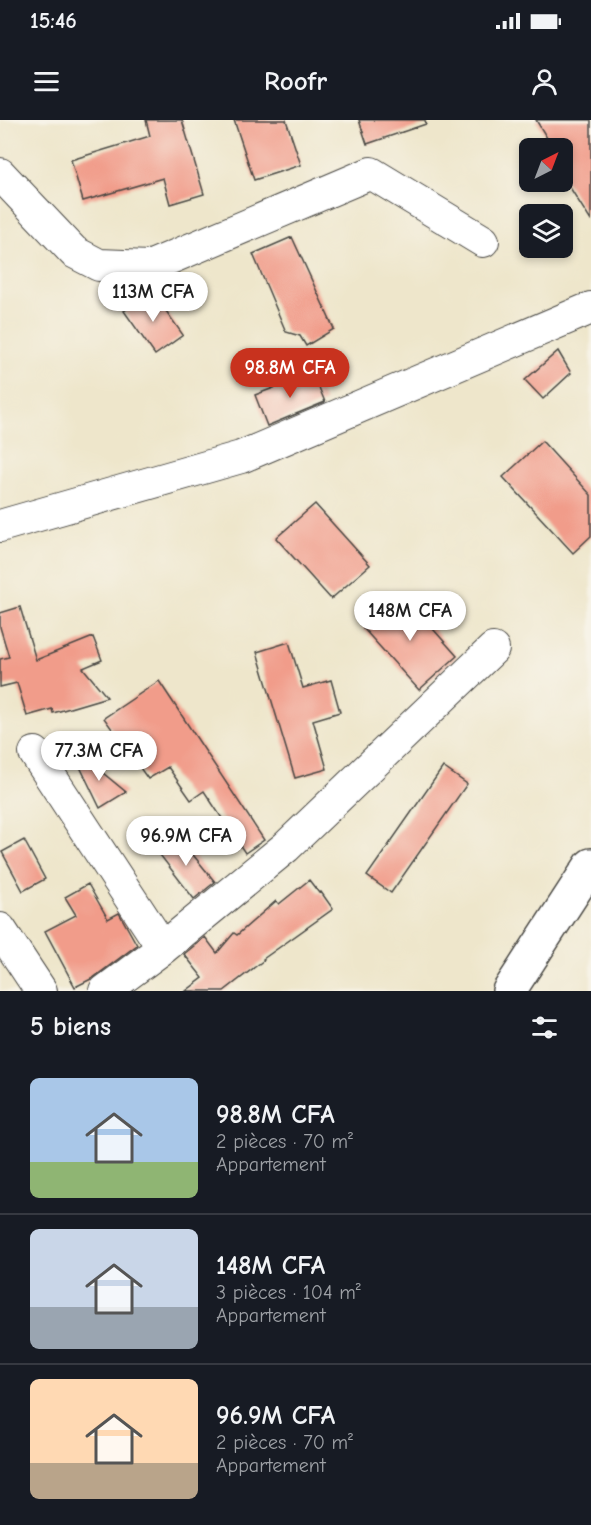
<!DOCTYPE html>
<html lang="fr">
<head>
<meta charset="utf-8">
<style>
	body { margin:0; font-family:"Comic Neue",sans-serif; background:#242831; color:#f1f3f6; height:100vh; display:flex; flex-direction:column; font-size:22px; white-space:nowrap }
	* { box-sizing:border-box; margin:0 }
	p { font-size:20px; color:#9ea1a6 }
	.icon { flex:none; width:33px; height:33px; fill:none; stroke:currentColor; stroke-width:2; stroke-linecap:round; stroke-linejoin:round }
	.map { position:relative; height:871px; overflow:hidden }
	.panel { display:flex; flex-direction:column; background:#171b24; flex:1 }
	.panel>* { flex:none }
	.needle { width:39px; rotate:42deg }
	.controls { position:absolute; left:519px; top:18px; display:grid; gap:12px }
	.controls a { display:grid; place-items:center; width:54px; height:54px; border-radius:9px; background:#171b24; box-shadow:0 3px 9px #0003; font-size:30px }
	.price { position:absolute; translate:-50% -51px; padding:0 14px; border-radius:21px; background:#fff; color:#222; font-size:20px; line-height:39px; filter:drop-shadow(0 2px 3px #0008) }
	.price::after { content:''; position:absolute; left:50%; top:36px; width:18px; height:14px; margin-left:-9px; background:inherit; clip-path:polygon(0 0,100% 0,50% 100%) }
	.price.active { background:#c8321e; color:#fff }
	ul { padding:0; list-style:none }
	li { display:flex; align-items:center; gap:18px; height:150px; padding:0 30px }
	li+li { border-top:2px solid #363941 }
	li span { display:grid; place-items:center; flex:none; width:168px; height:120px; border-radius:9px; color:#555 }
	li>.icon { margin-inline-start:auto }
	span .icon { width:72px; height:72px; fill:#fffc; stroke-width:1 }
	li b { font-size:26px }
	h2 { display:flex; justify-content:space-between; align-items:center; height:72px; padding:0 30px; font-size:26px }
	.status { display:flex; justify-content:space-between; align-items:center; height:42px; padding:0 30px; background:#171b24; direction:ltr }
	.status svg { height:16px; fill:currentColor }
	header { display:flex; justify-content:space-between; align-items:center; height:78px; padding:0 30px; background:#171b24; font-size:27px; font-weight:800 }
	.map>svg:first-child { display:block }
</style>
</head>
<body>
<div class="status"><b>15:46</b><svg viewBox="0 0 49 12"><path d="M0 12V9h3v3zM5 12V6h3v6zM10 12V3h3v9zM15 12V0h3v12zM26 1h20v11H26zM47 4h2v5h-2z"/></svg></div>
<header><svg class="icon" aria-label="menu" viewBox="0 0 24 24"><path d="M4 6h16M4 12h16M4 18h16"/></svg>Roofr<svg class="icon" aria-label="person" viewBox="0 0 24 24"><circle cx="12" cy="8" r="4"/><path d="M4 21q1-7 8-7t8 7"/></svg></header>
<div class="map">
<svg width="591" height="871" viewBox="0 0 591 871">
	<rect width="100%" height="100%" fill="#f7f3e8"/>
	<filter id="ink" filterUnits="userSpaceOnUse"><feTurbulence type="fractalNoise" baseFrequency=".0167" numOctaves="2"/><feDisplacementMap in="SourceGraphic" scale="12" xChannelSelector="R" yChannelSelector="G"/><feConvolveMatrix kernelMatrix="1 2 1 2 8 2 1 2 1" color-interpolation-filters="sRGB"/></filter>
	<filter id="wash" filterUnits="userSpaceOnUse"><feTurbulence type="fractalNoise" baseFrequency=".008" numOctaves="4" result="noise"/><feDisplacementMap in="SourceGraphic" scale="24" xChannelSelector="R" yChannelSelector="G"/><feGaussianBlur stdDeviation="1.35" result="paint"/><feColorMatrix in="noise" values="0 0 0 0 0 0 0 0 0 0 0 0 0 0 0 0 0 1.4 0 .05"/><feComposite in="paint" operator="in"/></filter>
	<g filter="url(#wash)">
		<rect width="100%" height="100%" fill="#eee6cb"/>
		<g id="blocks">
			<!-- building -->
			<path fill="#f19c8a" d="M146,0H182L204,74L170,84L163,58L83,81L71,40L150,16Z
				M234,0H286L301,45L254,60Z
				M359,0H425L426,4L367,24Z
				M536,0H591V101L562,55V28H553Z
				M292,117L334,209L306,226L300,216L286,212L253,134Z
				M152,171L183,215L155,235L124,191Z
				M558,231L571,253L543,279L525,260Z
				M313,253L325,282L267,306L255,275Z
				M542,321L591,375V416L573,433L503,357Z
				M315,384L370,445L331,479L276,418Z
				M402,474L457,536L419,570L363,508Z
				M20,487L36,540L93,517L102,540L83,548L107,577L53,593L52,589L27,596L17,563L0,567V539L9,537L0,507V493Z
				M289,522L303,568L331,560L340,592L313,600L327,649L295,658L257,532Z
				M159,561L264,720L245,733L204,671L191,680L168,647L148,659L104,598Z
				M70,626L126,672L100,688Z
				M443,647L467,664L391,773L367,756Z
				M177,715L215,762L194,779L157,731Z
				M24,720L45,759L23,771L2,732Z
				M309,760L319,773L321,772L333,789L263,839L264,840L224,871H186L203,858L184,834L205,817L217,833L234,813L237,815L276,781L279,784Z
				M88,764L108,799L119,793L137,825L93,858L75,867L45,811L76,795L65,777Z"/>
		</g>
	</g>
	<g filter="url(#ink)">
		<use href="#blocks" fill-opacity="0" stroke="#484743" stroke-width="1.5"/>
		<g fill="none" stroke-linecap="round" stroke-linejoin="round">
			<defs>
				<path id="minor" d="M0,54L74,132L99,145L149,147L371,53L483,121
					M0,406L241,337L591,188
					M35,633L163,828
					M0,809L41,871
					M105,871L163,828L286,727L493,529"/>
				<path id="primary" d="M509,871L591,745"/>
			</defs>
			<!-- minor casing -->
			<use href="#minor" stroke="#484743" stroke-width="34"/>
			<!-- primary casing -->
			<use href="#primary" stroke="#484743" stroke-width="36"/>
			<!-- minor -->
			<use href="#minor" stroke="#fff" stroke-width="32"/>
			<!-- primary -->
			<use href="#primary" stroke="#fff" stroke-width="33"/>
		</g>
	</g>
</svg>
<div class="controls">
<a><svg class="needle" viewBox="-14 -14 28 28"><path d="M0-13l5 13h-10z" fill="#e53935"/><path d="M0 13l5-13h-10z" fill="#9ea1a6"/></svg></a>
<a><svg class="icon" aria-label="layers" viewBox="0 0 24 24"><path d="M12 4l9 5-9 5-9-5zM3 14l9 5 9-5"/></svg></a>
</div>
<b class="price" style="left:153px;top:203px">113M CFA</b>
<b class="price active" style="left:290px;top:279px">98.8M CFA</b>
<b class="price" style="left:410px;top:522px">148M CFA</b>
<b class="price" style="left:99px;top:662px">77.3M CFA</b>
<b class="price" style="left:186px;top:747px">96.9M CFA</b>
</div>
<section class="panel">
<h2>5 biens<svg class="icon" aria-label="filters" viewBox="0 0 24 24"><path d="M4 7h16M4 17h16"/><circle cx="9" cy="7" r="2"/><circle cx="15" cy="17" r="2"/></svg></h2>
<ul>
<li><span style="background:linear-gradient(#a9c7e8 70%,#8fb573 0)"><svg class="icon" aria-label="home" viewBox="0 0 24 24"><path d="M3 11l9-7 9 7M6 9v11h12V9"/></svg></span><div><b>98.8M CFA</b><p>2 pièces · 70 m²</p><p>Appartement</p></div></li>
<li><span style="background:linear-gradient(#c9d6e8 65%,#9aa5b1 0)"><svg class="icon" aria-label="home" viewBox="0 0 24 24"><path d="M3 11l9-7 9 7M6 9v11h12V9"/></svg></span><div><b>148M CFA</b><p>3 pièces · 104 m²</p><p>Appartement</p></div></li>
<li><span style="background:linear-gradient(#ffd9b3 70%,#b9a48a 0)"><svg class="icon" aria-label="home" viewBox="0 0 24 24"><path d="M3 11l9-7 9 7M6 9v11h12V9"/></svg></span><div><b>96.9M CFA</b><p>2 pièces · 70 m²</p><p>Appartement</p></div></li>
</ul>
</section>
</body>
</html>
